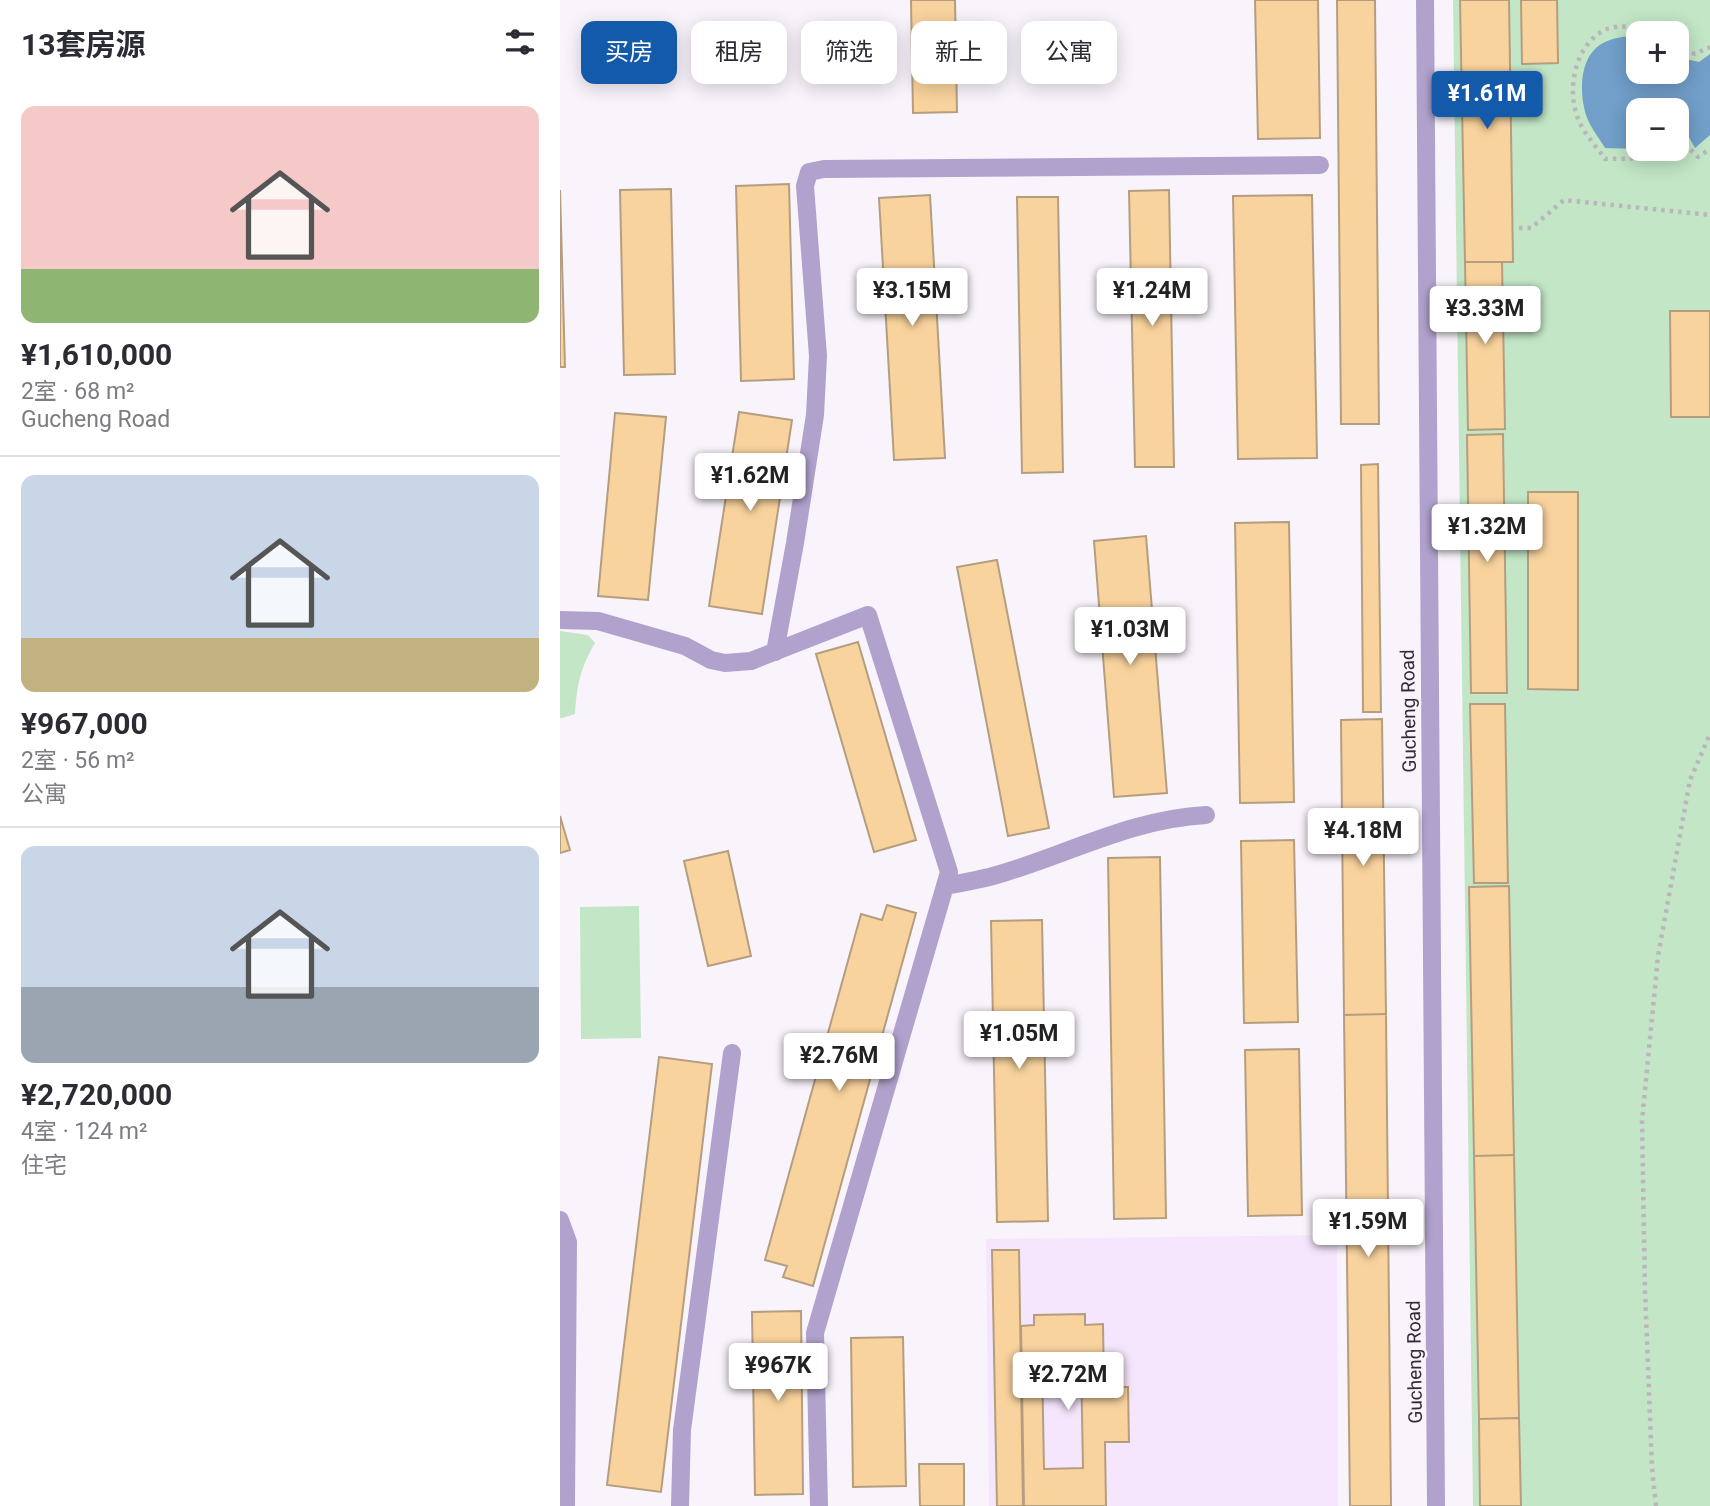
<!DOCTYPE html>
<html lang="zh">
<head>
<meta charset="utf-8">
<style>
	body { margin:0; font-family:Roboto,"Noto Sans SC",sans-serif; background:#f2f2f3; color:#2b2b33; height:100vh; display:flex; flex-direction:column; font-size:26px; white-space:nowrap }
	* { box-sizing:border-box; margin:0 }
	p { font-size:23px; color:#7c7c81 }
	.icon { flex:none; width:38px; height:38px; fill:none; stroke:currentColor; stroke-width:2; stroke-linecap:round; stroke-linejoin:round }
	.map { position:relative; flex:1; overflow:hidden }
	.details { display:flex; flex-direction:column; background:#fff; width:560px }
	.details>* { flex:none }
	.banner { position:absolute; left:21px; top:21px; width:665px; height:63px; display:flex; gap:14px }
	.tools { position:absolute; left:1066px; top:21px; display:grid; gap:14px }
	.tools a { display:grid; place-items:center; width:63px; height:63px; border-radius:14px; background:#fff; box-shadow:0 4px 18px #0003; font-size:35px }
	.price { position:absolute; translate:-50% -60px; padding:0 16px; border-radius:7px; background:#fff; color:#222; font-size:23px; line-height:46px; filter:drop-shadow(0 2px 4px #0008) }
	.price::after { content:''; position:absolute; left:50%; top:42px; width:21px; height:16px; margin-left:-10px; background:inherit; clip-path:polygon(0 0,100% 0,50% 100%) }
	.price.active { background:#145aaa; color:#fff }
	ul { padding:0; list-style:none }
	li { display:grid; align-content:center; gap:14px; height:371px; padding:0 21px }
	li+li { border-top:2px solid #e1e1e2 }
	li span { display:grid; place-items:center; height:217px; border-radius:14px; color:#555 }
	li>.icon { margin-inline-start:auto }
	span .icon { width:126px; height:126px; fill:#fffc; stroke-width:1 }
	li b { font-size:30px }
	h2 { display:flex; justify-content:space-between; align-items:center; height:84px; padding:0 21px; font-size:30px }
	.chip { padding:0 24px; border-radius:14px; background:#fff; box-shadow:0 4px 18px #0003; font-size:24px; line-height:63px }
	.chip.active { background:#145aaa; color:#fff }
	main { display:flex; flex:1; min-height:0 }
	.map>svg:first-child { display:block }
</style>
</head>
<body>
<main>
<section class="details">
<h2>13套房源<svg class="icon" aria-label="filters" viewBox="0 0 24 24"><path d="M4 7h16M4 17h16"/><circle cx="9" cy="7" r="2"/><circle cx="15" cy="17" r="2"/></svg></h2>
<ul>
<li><span style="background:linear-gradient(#f6c9c9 75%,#8fb573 0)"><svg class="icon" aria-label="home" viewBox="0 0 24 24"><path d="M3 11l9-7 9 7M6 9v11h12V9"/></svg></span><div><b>¥1,610,000</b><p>2室 · 68 m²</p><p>Gucheng Road</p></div></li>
<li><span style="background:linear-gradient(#c9d6e8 75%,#c2b280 0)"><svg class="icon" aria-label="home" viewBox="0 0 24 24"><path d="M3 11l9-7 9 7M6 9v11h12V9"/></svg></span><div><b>¥967,000</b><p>2室 · 56 m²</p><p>公寓</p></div></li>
<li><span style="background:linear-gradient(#c9d6e8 65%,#9aa5b1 0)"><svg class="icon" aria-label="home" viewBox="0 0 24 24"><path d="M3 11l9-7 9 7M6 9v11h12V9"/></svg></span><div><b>¥2,720,000</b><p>4室 · 124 m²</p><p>住宅</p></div></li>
</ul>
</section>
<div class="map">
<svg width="1150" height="1506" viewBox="0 0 1150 1506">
	<rect width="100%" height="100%" fill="#f9f4fb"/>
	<!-- built -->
	<path fill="#f6e6fd" d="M777,1235L778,1506H429L426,1239Z"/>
	<!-- green -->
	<path fill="#c2e6c6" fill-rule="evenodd" d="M893,0H1150V1506H913ZM1078,33H1116V72H1078ZM1078,110H1116V149H1078Z
		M0,631L28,635L35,643C20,669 17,685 15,714L2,718H0Z
		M79,906L81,1038L21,1039L20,907Z"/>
	<!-- water -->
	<path fill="#719fca" d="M1072,35H1078V72H1116L1117,57L1139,62L1150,54V135L1135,148L1125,130L1117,131L1116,110H1078V149L1045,148C1039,138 1030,127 1026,115C1019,91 1019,54 1045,42C1053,38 1064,37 1072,35Z"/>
	<!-- building -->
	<path fill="#f9d39e" stroke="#b49e7f" stroke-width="2" fill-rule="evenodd" d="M351,0H395L397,112L353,113Z
		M695,0H758L760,138L698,139Z
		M777,0H815L819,424H781Z
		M900,0H949L953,262H905Z
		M961,0H997L998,63L962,64Z
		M229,184L234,379L181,381L176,186Z
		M111,189L115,374L64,375L60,190Z
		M0,190L5,367H0Z
		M609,190L614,467H575L569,191Z
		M370,195L385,458L334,460L319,198Z
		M752,195L757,458L678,459L673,196Z
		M457,197H498L503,472L462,473Z
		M905,262H942L945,429L908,430Z
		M1110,311H1150V417H1111Z
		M179,412L232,420L202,614L149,606Z
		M55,413L106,417L88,600L38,596Z
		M943,434L947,693H911L907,435Z
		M818,464L821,712H803L801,465Z
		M968,492H1018V690L968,689Z
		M729,522L734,802L680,803L675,523Z
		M586,536L607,793L554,797L534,541Z
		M437,560L489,828L448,836L397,567Z
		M298,642L356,840L314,852L256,654Z
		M910,704H945L948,883H914Z
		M822,719L826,1014L784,1015L781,720Z
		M0,816L10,850L0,853Z
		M734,840L738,1022L684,1023L681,841Z
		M168,851L191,956L148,966L124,861Z
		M600,857L606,1218L554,1219L548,858Z
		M949,886L954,1155L914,1156L909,887Z
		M327,905L356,913L253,1286L223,1277L227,1266L205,1260L301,914L322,920Z
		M482,920L488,1221L437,1222L431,921Z
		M826,1014L831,1506H790L784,1015Z
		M739,1049L742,1215L688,1216L685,1050Z
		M99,1057L152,1064L101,1492L47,1485Z
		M954,1155L959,1418L919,1419L914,1156Z
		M432,1250H459L463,1506H437Z
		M241,1311L243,1494L195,1495L192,1312Z
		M525,1314V1325L543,1324L544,1387H568L569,1442H545L546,1506H464L461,1326L474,1325V1315ZM482,1360H521L523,1468L484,1469Z
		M343,1337L346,1486L293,1487L291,1338Z
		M959,1418L961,1506H920L919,1419Z
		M359,1464H404V1506H360Z"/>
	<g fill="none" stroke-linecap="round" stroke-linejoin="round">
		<!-- path -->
		<path stroke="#bbb5bd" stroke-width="4.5" stroke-dasharray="3.5 5" stroke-linecap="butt" d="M1098,33L1096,30C1082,28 1060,24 1047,29C1014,43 1005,93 1020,123C1026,136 1037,147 1045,159L1104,158L1111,149
			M1116,47L1135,54L1150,47
			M1116,145L1125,144L1138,157L1150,149
			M959,228H971L1004,200L1150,215
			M1096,1506L1092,1468L1085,1290L1082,1121L1098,956L1130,780L1150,734"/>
		<!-- minor -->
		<path stroke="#b1a2cd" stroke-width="18" d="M865,0L876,1506
			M0,620L38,621L125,646L151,660L165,663L191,661L308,615L389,872L255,1333L259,1506
			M215,652L235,543L255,415L258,356L245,186L249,172L264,169L760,165
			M385,886C401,883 418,880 433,876C505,856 570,819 646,815
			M0,1220L8,1242L6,1506
			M120,1506L122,1430L172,1053"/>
	</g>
	<g text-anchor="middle" stroke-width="5" stroke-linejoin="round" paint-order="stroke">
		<!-- street labels -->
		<g font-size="19" fill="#332b37" stroke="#f9f4fb">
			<text transform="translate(848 711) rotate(-91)" y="7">Gucheng Road</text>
			<text transform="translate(854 1362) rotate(-91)" y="7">Gucheng Road</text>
		</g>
	</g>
</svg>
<div class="tools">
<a>+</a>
<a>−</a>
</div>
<b class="price active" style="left:927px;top:131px">¥1.61M</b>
<b class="price" style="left:352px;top:328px">¥3.15M</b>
<b class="price" style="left:592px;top:328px">¥1.24M</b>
<b class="price" style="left:925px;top:346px">¥3.33M</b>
<b class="price" style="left:190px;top:513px">¥1.62M</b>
<b class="price" style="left:927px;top:564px">¥1.32M</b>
<b class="price" style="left:570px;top:667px">¥1.03M</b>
<b class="price" style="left:803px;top:868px">¥4.18M</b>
<b class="price" style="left:459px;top:1071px">¥1.05M</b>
<b class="price" style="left:279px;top:1093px">¥2.76M</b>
<b class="price" style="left:808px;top:1259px">¥1.59M</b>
<b class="price" style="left:218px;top:1403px">¥967K</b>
<b class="price" style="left:508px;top:1412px">¥2.72M</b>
<div class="banner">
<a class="chip active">买房</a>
<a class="chip">租房</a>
<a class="chip">筛选</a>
<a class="chip">新上</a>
<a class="chip">公寓</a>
</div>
</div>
</main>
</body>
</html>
